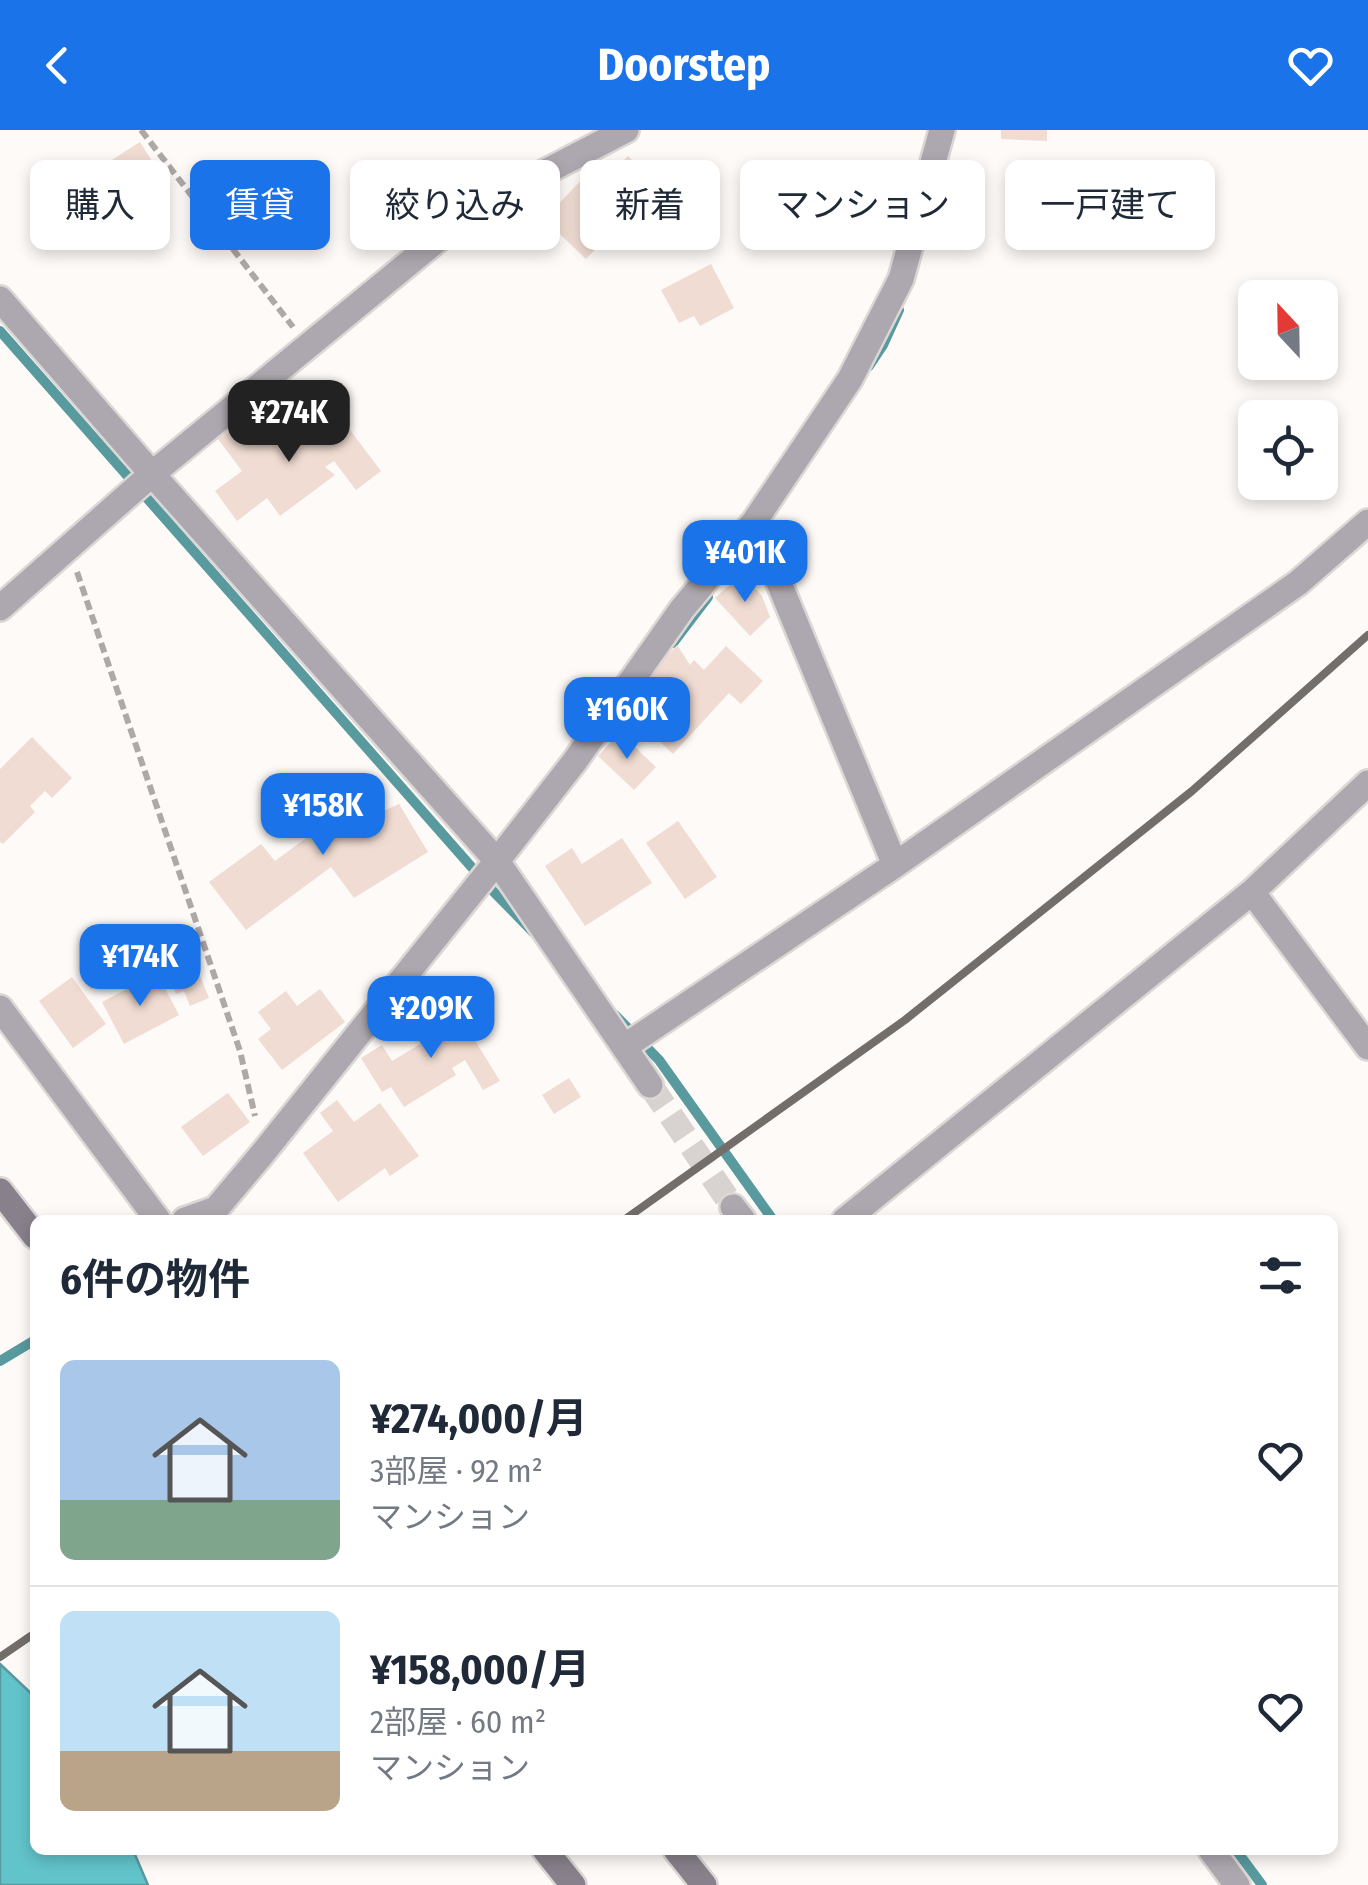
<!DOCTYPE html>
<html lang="ja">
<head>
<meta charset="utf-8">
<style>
	body { margin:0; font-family:"Fira Sans Condensed","Noto Sans JP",sans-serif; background:#f2f2f3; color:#1f2937; height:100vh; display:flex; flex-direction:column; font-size:38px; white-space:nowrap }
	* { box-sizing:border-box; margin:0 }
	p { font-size:32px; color:#747a83 }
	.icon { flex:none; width:55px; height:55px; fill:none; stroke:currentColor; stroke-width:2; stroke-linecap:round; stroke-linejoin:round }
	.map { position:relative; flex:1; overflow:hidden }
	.side { position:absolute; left:30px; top:1085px; width:1308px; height:640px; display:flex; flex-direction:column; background:#fff; border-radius:15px; box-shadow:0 5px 15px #0003 }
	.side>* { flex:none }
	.top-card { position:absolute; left:30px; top:30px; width:1310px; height:90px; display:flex; gap:20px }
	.needle { width:65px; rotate:338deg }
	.tools { position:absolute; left:1238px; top:150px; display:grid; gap:20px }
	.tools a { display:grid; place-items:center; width:100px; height:100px; border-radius:15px; background:#fff; box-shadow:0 5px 15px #0003; font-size:50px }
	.price { position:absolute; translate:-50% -85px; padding:0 22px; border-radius:20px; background:#1a73e8; color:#fff; font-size:32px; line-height:65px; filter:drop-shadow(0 2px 5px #0008) }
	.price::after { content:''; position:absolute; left:50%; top:60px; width:30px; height:22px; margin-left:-15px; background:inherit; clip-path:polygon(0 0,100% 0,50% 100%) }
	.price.selected { background:#222; color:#fff }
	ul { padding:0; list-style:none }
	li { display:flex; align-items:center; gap:30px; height:250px; padding:0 30px }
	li+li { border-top:2px solid #e0e1e3 }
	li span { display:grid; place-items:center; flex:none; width:280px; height:200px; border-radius:15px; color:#555 }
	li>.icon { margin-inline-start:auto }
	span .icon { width:120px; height:120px; fill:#fffc; stroke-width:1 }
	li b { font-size:42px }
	h2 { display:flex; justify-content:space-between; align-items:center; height:120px; padding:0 30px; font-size:42px }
	.chip { padding:0 35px; border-radius:15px; background:#fff; box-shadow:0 5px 15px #0003; font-size:35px; line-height:90px }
	.chip.selected { background:#1a73e8; color:#fff }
	header { display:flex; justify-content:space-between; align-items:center; height:130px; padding:0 30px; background:#1a73e8; color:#fff; font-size:45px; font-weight:700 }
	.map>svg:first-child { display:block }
</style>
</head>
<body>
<header><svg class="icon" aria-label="back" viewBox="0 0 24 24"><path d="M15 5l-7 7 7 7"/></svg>Doorstep<svg class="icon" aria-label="heart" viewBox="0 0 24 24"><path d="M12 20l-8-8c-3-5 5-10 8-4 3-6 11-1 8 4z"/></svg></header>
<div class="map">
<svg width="1368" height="1755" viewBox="0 0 1368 1755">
	<rect width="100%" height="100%" fill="#fefaf8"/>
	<!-- water -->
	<path fill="#62c4cb" stroke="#589a9e" stroke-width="2.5" d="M0,1534L35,1567V1720H133L148,1755H0Z"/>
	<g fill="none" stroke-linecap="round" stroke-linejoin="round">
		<!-- stream -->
		<path stroke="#589a9e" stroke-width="10" d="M0,201L490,758L533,802
			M869,236L883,215L899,180
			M673,513L708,467
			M615,885L659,930L773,1090
			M0,1231L35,1210
			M1236,1720L1262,1755"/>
	</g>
	<!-- building -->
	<path fill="#f0dcd2" d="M1001,0H1047V11L1001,9Z
		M140,12L170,60L145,76L138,65L94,92L71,56Z
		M628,26L678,74L654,99L634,79L586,129L544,89L596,35L608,46Z
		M55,66L57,105L35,106L32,68Z
		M711,134L734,178L700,196L694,186L679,193L661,160Z
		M252,283L282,323L306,305L314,315L317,313L311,305L338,284L381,341L356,360L334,331L325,337L335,345L280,386L267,368L237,391L215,361L242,341L218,309Z
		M742,444L762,466L770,487L750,506L715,468Z
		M677,515L690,535L694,530L704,540L726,516L763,551L741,574L729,563L673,624L634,588L659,562L645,550Z
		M620,603L656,637L634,660L598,626Z
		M32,607L72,648L52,668L45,661L30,676L35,682L3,714L0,712V639Z
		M352,661L370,687L399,674L428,722L354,768L331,737L246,800L209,752L261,714L275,731L313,703L303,688Z
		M678,691L717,747L685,769L646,713Z
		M622,708L652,753L585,796L545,736L572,718L582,734Z
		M130,808L140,837L120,843L110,815Z
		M99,825L110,850L91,859L80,833Z
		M194,831L209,868L190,876L184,861L176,864L167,842Z
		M157,843L179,885L124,914L102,872Z
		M72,847L106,894L73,918L39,871Z
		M320,859L345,892L282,940L258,909L271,899L258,882L286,861L297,876Z
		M454,876L500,951L483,960L465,930L452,938L456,945L404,977L391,957L382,962L361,928L382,915L392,931L437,904L429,890Z
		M569,948L581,967L554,984L542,965Z
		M228,963L250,992L203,1026L181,997Z
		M337,970L354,992L380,973L419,1026L390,1046L385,1038L338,1072L303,1023L333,1001L320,983Z"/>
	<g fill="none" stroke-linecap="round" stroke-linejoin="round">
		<!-- street-tunnel -->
		<path stroke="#d8d3d1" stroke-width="25" stroke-dasharray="25 12" stroke-linecap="butt" d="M650,955L733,1077"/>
		<defs>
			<path id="street" d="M0,169L152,344L497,731L650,955
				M754,392L895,735
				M0,478L152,344L476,78L626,0
				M1252,762L1368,917
				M0,878L158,1090
				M624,917L895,735L1298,453L1368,392
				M733,1077L743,1090
				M185,1090L216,1079L263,1023L497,731L575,631L682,479L754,392L850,249L901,149L942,0
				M845,1090L1252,762L1368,653
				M1211,1720L1237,1755"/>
			<path id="secondary" d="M0,1061L35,1106
				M545,1720L573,1755
				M676,1720L704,1755"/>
		</defs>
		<!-- street casing -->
		<use href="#street" stroke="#dcd7d5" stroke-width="30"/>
		<!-- secondary casing -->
		<use href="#secondary" stroke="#dcd7d5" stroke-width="30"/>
		<!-- path -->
		<path stroke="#aea8a6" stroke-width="6" stroke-dasharray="10 5" stroke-linecap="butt" d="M141,0L293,197
			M77,442L240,921L255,986"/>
		<!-- street -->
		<use href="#street" stroke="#ada8af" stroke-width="25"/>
		<!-- secondary -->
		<use href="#secondary" stroke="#88818b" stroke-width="25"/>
		<!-- rail -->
		<path stroke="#746e6b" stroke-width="8" d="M624,1090L905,890L1192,661L1368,505
			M0,1527L35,1503"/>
	</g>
</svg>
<div class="tools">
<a><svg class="needle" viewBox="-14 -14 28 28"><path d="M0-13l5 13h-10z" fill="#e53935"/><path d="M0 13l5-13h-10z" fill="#747a83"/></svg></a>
<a><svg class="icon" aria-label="locate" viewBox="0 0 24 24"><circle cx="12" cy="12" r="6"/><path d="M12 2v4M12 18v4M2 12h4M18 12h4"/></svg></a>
</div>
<b class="price selected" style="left:289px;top:335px">¥274K</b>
<b class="price" style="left:745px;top:475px">¥401K</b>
<b class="price" style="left:627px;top:632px">¥160K</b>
<b class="price" style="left:323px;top:728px">¥158K</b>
<b class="price" style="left:140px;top:879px">¥174K</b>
<b class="price" style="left:431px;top:931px">¥209K</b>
<div class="top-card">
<a class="chip">購入</a>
<a class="chip selected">賃貸</a>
<a class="chip">絞り込み</a>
<a class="chip">新着</a>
<a class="chip">マンション</a>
<a class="chip">一戸建て</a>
</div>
<section class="side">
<h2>6件の物件<svg class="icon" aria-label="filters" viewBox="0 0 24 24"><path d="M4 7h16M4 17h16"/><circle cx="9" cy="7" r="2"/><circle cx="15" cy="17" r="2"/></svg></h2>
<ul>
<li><span style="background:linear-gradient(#a9c7e8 70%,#7fa58c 0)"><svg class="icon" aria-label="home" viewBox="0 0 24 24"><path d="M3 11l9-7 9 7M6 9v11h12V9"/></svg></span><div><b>¥274,000/月</b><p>3部屋 · 92 m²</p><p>マンション</p></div><svg class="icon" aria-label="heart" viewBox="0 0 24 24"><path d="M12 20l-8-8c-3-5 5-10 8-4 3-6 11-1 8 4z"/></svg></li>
<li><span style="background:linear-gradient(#bfe0f5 70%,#b9a48a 0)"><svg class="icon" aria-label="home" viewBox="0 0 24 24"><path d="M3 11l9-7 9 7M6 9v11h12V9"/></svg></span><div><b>¥158,000/月</b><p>2部屋 · 60 m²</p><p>マンション</p></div><svg class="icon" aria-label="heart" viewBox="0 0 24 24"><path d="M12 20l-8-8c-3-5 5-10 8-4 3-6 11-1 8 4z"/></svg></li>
</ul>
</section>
</div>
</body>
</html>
